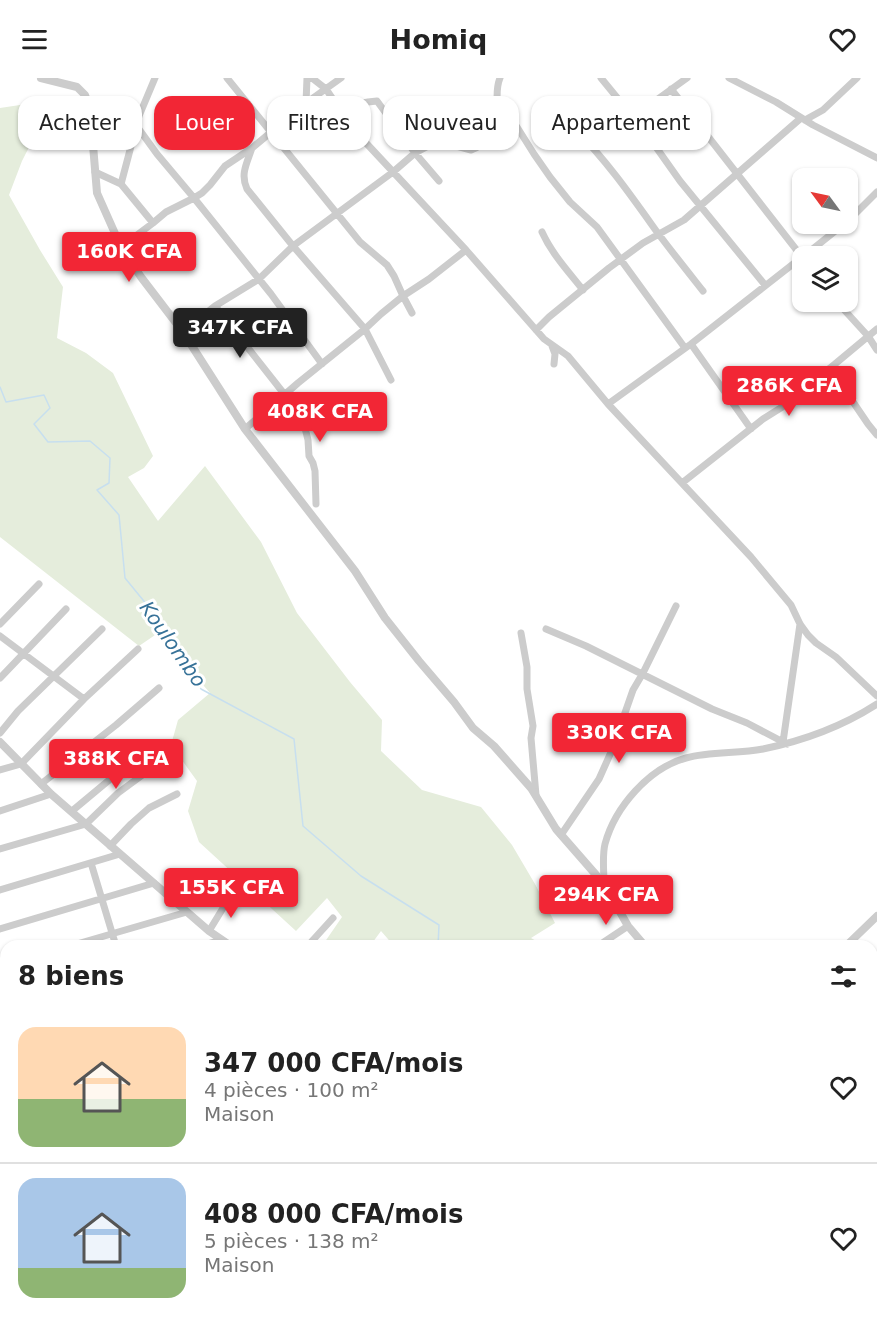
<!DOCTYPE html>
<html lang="fr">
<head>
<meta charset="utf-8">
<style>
	body { margin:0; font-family:"DejaVu Sans",sans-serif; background:#f6f6f6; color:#222; height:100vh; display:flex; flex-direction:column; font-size:22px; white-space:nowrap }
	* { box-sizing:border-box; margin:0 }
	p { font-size:20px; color:#767676 }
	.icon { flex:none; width:33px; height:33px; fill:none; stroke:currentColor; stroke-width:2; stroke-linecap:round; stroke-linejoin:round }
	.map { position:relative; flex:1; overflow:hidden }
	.side { position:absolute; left:0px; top:862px; width:878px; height:386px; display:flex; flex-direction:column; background:#fff; border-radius:18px 18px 0 0; box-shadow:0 2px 4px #0004 }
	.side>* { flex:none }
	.hud { position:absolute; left:18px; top:18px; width:842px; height:54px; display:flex; gap:12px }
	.needle { width:39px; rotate:303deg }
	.controls { position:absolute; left:792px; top:90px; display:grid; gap:12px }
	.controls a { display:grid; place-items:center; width:66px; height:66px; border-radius:12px; background:#fff; box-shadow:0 2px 4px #0004; font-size:30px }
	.price { position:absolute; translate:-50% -51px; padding:0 14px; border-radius:6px; background:#f22635; color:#fff; font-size:20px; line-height:39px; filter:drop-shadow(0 2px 3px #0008) }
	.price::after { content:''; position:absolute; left:50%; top:36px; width:18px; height:14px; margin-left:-9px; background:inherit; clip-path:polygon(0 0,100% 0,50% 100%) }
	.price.on { background:#222; color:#fff }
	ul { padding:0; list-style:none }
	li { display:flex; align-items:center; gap:18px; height:150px; padding:0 18px }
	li+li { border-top:2px solid #e0e0e0 }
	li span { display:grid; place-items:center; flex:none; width:168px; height:120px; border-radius:18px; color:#555 }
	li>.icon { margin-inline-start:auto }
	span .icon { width:72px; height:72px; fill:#fffc; stroke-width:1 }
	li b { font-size:26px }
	h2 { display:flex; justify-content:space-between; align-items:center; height:72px; padding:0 18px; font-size:26px }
	.tag { padding:0 21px; border-radius:18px; background:#fff; box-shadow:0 2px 4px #0004; font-size:21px; line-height:54px }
	.tag.on { background:#f22635; color:#fff }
	header { display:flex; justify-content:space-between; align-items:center; height:78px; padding:0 18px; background:#fff; font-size:27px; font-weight:600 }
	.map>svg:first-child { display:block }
</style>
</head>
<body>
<header><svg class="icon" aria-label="menu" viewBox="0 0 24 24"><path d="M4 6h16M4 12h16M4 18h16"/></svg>Homiq<svg class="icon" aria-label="heart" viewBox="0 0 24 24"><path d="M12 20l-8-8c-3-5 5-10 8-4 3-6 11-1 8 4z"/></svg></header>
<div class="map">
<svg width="877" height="1247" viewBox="0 0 877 1247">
	<rect width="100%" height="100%" fill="#fff"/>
	<!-- green -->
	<path fill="#e5eddc" d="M53,22L22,83L9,117L40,172L63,209L57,260L86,275L113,295L153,378L144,390L128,399L158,443L205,388L261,464L297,535L350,604L382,642L381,673L422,712L481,729L512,767L535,806L555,845L531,860L545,868H394L381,853L370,868H322L342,839L327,820L296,853L199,764L188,733L197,703L171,667L178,642L210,615L158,555L139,568L0,459V30Z
		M459,1242H618L620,1247H458Z"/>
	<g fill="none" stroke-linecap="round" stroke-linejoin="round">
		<!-- stream -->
		<path stroke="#c7dfef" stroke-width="1.5" d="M0,309L6,324L44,317L50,330L34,346L48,364L90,363L110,380L109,405L97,412L119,437L125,500L170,555L201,611L294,661L303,748L361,798L439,847L438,868
			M467,1242L471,1247"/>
		<!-- minor -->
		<path stroke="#ccc" stroke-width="7" d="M227,0L360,164L387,187L394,198L403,218L429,201L466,172
			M312,0L326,11L353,51L466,172L544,261L568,278L608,326L751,479L791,527L800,546L808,557L816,565L836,579L877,618
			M601,0L646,55L680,103L765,207
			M729,0L776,24L813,47L877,80
			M671,11L802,179
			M306,25L307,0
			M340,30L368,24L377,23L415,75L438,63L471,72C486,68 495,48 497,34C498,21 495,12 500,0
			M497,31L509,38L517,49L534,76L550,99L570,124L597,149L685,270
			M634,41L651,26L687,0
			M805,42L823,32L857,0
			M576,52C607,83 632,119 657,154C672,174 688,194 703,213
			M252,70C247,85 240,96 247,111L293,168L365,251L391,302
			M95,94L121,106L153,145
			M121,106L139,38L155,0
			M848,143L877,114
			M542,154C552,176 568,193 583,212
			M121,169L153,145L166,134L194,120L157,76L136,47
			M804,178L844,146
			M837,224L868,258L877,272
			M215,228L285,317L298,335L304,346L308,362L309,378L313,385L315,393L316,426
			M536,252L549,239L609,190L643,165L684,142L801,40
			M183,254L215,228L259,201L293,168L393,94L415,75L439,103
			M691,266L751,351
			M552,268L555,276L554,286
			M322,286L271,216L194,120L202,115L210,107L225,88L252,70L306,25L341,0
			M830,290L868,346L877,357
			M608,326L691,266L802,179
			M245,351L298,305L365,251L381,236L403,218L412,235
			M682,405L763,341L787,326L877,251
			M0,546L39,506
			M546,551L586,568L712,631L747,645L787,666
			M521,555L527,589V611L533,648L531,660L536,717
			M0,558L84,621
			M0,600L66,531
			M0,655L18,633L102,551
			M783,664L800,546
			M0,692L21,686L84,621L138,571
			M41,706L116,647L159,610
			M0,733L51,716
			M72,733L144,673
			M561,757L599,701L612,672L633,612L643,595L676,528
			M110,768L131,746L149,730L177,716
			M0,771L86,746L118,715L164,681
			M91,785L116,868
			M604,806C604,793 602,778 605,766C615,729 649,690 686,680C711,673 738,676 763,671C802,663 843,648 877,626
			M0,812L120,776
			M0,851L154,805
			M209,853L231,817
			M70,868L187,834
			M200,868L221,862
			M308,868L313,862L333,840
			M598,868L628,848
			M0,889L6,887
			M0,929L6,927
			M0,942L6,966
			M0,988L6,986
			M0,1049L6,1048
			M0,1087L6,1085
			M0,1125L6,1124
			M872,1160L877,1167
			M0,1162L6,1161
			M2,1178L6,1186
			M872,1201L877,1198
			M0,1204L6,1202
			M23,1242L24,1247
			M154,1242L160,1247
			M323,1242L328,1247
			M623,1242L626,1247
			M788,1242L792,1247
			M821,1242L825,1247
			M871,1242L875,1247
			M0,1246L9,1242
			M79,1247L96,1242
			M207,1247L222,1242
			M300,1247L313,1242
			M396,1247L408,1242
			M637,1247L642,1242
			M696,1247L703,1242"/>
		<!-- tertiary -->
		<path stroke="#ccc" stroke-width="8" d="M41,0L77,9L85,17L90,31L97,115L121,169L141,199L183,254L245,351L355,493L385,540L419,583L454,624L473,650L494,668L531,710L556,751L604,806L628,848L645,868
			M0,664L51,716L209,853L231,868
			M846,868L877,838
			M0,1172L6,1168
			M0,1179L6,1176"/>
	</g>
	<g text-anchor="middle" stroke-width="6" stroke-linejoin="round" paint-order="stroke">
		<!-- water labels -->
		<g font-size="20" font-style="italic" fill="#377298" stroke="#fff">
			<text transform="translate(173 566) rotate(55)" y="7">Koulombo</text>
		</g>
	</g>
</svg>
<div class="controls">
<a><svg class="needle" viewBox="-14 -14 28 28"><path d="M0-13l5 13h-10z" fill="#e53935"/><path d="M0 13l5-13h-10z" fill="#767676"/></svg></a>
<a><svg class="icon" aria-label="layers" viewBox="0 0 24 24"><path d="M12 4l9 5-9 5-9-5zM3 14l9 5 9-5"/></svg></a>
</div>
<b class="price" style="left:129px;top:205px">160K CFA</b>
<b class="price on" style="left:240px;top:281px">347K CFA</b>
<b class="price" style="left:789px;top:339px">286K CFA</b>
<b class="price" style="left:320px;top:365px">408K CFA</b>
<b class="price" style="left:619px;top:686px">330K CFA</b>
<b class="price" style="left:116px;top:712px">388K CFA</b>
<b class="price" style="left:231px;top:841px">155K CFA</b>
<b class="price" style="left:606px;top:848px">294K CFA</b>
<div class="hud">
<a class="tag">Acheter</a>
<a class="tag on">Louer</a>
<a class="tag">Filtres</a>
<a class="tag">Nouveau</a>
<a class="tag">Appartement</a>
</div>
<section class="side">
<h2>8 biens<svg class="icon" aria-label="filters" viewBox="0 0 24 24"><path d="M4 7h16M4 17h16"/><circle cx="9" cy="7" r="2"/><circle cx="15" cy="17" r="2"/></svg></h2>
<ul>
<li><span style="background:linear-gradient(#ffd9b3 60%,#8fb573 0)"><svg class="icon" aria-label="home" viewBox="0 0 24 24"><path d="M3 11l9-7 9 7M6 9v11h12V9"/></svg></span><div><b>347 000 CFA/mois</b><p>4 pièces · 100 m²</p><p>Maison</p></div><svg class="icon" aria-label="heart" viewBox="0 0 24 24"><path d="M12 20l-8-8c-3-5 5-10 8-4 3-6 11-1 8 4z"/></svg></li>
<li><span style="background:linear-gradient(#a9c7e8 75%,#8fb573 0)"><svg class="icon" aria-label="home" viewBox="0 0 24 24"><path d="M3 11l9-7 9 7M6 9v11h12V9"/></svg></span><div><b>408 000 CFA/mois</b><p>5 pièces · 138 m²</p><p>Maison</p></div><svg class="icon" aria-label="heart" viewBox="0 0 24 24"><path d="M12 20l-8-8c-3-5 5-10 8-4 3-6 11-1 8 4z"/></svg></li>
</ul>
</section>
</div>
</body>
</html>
